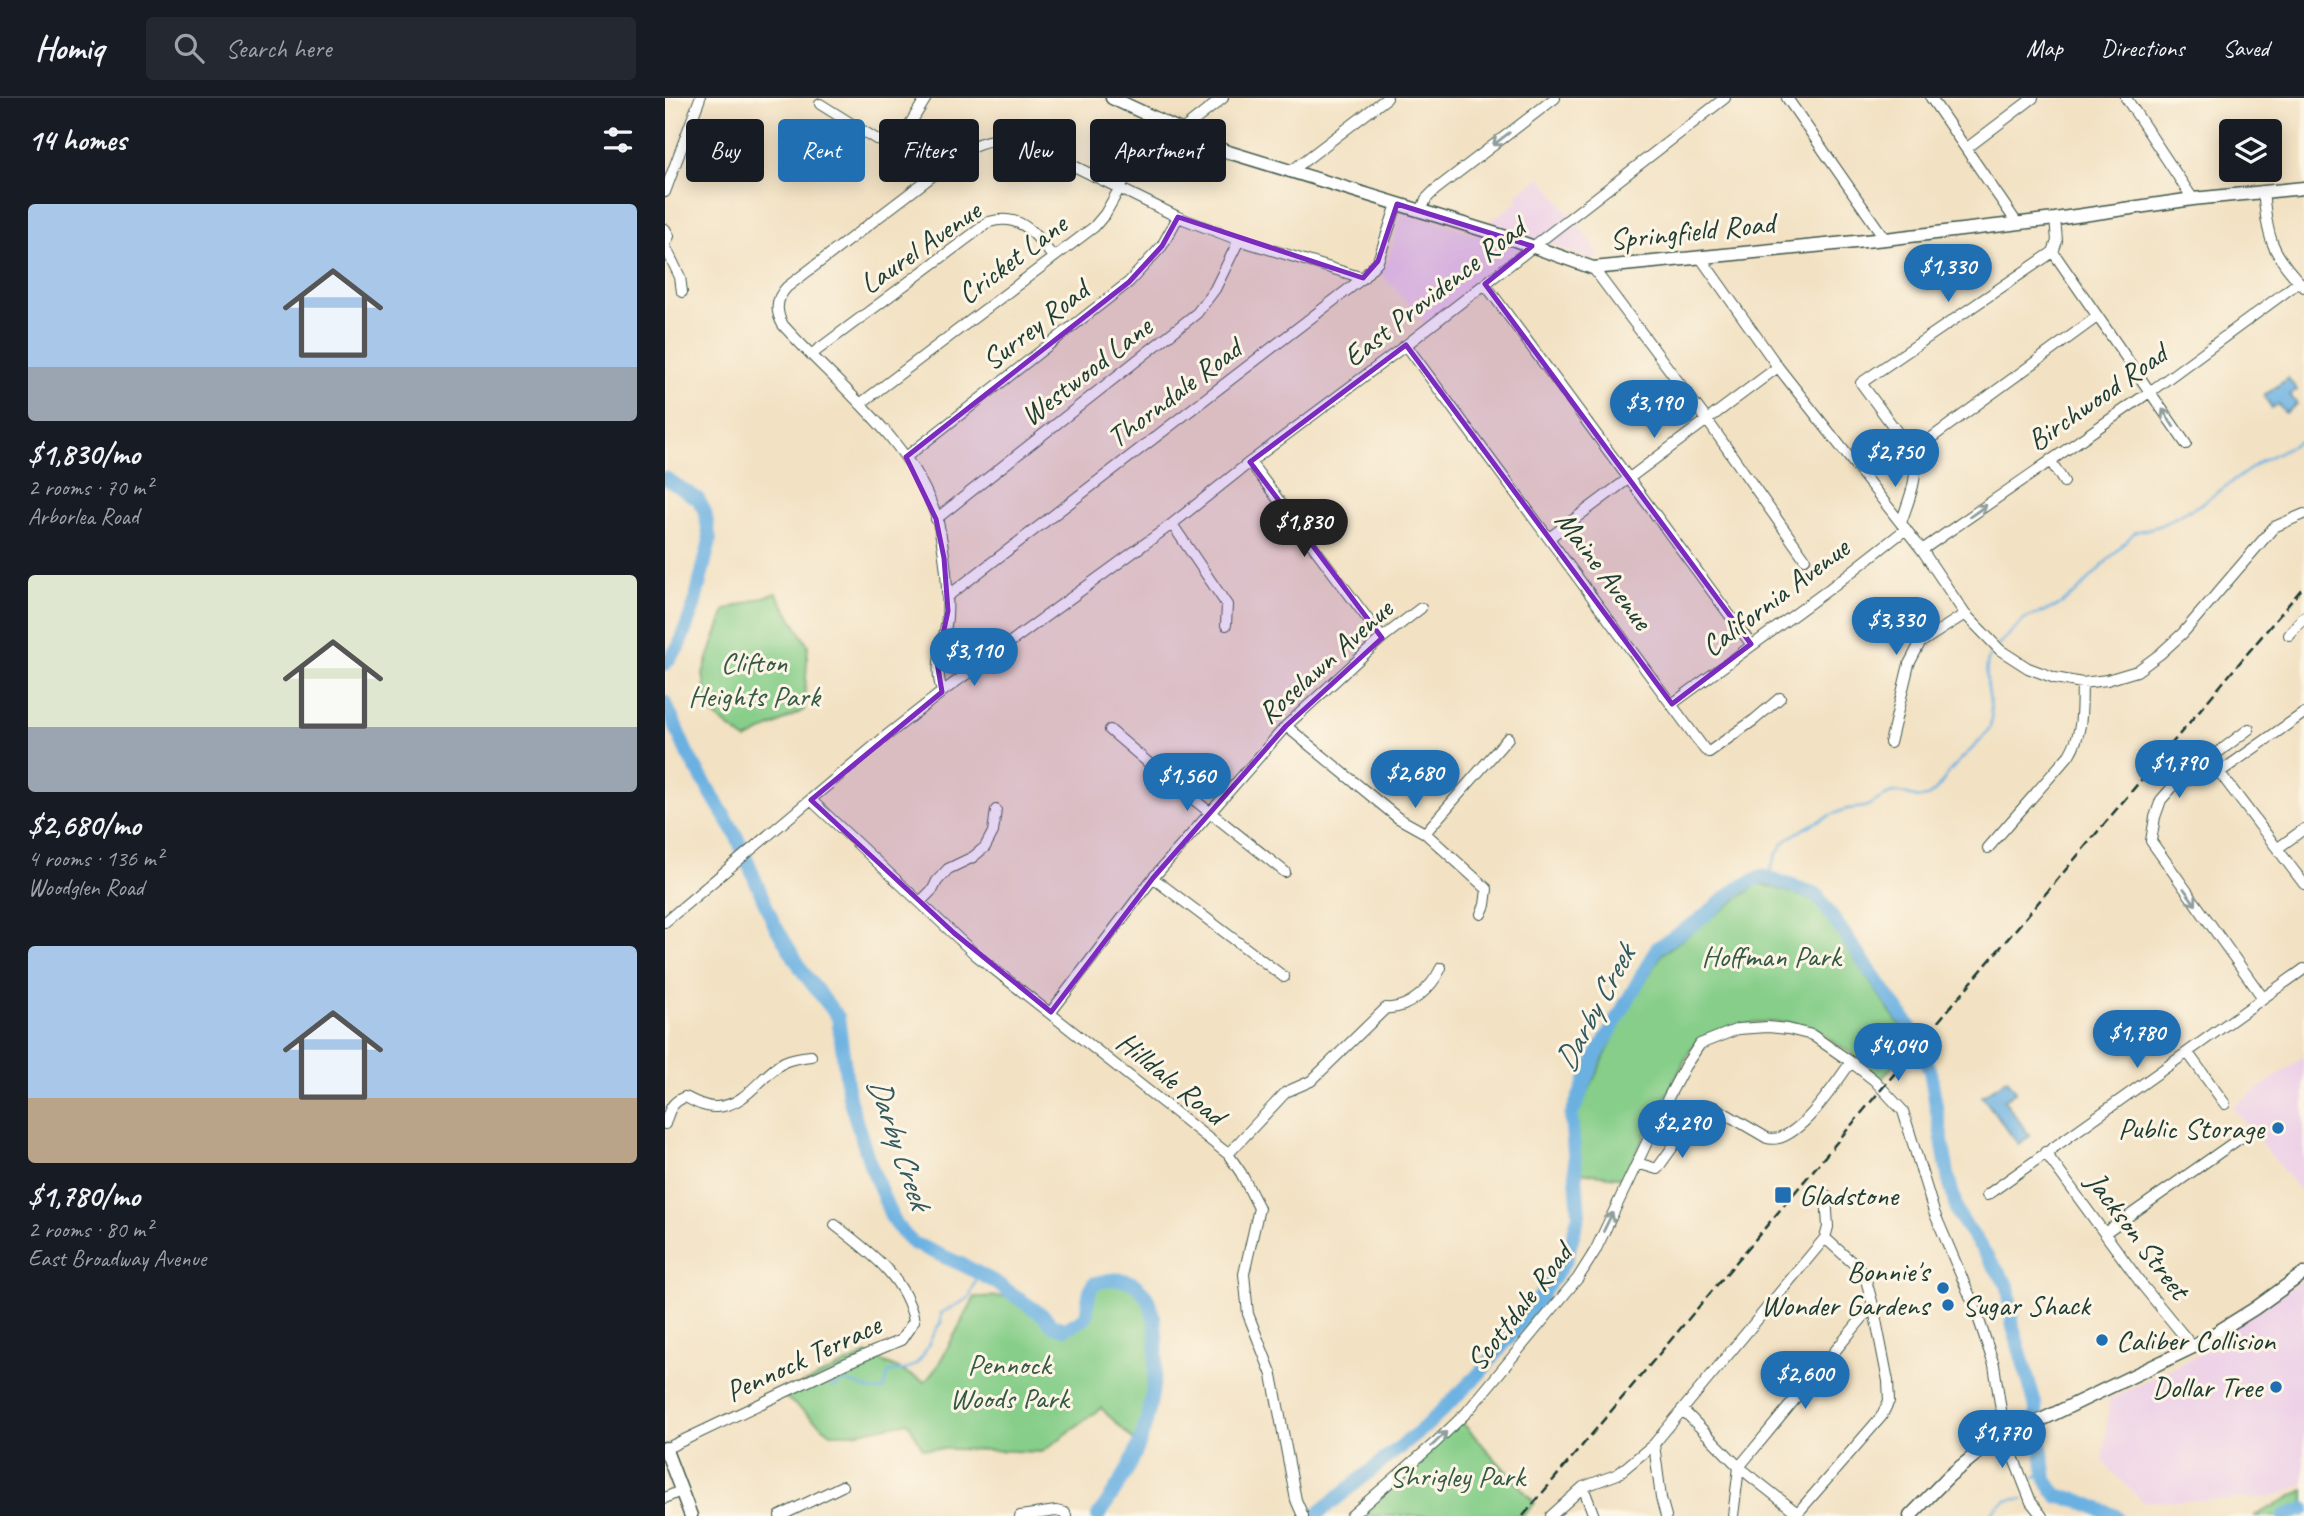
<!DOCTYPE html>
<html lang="en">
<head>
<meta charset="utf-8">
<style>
	body { margin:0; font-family:Caveat,sans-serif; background:#242831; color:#f1f3f6; height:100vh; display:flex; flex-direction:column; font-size:26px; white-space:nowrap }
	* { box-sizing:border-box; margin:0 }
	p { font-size:23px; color:#9ea1a6 }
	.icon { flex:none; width:38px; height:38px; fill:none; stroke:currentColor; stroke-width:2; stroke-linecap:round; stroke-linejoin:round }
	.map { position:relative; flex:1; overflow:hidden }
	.side { display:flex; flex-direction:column; background:#171b24; width:665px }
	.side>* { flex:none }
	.banner { position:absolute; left:21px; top:21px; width:665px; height:63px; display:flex; gap:14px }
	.buttons { position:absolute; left:1554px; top:21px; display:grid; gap:14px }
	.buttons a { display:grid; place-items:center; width:63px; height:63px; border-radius:7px; background:#171b24; box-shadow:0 4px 18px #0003; font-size:35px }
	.price { position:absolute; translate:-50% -60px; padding:0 16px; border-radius:24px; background:#1f6fb2; color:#fff; font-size:23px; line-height:46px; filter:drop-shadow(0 2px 4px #0008) }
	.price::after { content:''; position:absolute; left:50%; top:42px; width:21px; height:16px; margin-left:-10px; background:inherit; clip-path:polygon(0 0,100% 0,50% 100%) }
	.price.on { background:#222; color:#fff }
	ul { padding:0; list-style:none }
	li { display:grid; align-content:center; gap:14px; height:371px; padding:0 28px }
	li span { display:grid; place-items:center; height:217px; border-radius:7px; color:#555 }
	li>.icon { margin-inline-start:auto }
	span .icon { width:126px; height:126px; fill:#fffc; stroke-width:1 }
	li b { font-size:30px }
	h2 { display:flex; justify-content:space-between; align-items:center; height:84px; padding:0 28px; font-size:30px }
	.tag { padding:0 24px; border-radius:7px; background:#171b24; box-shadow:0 4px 18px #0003; font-size:24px; line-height:63px }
	.tag.on { background:#1f6fb2; color:#fff }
	header { display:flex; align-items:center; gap:42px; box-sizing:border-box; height:98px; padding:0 35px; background:#171b24; border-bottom:2px solid #363941 }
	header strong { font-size:33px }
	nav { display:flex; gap:38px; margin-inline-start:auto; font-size:24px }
	.search { width:490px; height:63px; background:#242831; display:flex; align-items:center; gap:18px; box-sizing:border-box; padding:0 24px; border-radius:7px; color:#9ea1a6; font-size:26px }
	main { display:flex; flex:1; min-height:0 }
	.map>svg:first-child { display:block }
</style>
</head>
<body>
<header>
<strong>Homiq</strong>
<div class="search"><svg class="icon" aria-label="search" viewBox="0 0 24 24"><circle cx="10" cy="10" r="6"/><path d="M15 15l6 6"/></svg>Search here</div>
<nav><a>Map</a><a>Directions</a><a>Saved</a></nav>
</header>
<main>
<section class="side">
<h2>14 homes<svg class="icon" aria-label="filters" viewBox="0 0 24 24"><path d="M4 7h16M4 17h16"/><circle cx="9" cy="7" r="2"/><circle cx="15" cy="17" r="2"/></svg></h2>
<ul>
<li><span style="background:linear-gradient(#a9c7e8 75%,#9aa5b1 0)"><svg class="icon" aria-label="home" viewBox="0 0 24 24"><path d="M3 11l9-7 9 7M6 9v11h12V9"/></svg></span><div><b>$1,830/mo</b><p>2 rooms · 70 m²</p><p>Arborlea Road</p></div></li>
<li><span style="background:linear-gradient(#dfe7d0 70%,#9aa5b1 0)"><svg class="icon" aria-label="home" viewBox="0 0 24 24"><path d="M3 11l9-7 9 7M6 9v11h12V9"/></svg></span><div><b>$2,680/mo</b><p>4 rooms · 136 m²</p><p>Woodglen Road</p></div></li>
<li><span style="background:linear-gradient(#a9c7e8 70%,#b9a48a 0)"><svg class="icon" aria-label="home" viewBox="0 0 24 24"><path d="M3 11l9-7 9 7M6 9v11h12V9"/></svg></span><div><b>$1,780/mo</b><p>2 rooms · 80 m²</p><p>East Broadway Avenue</p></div></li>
</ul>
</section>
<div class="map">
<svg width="1639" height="1418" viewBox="0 0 1639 1418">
	<rect width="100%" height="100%" fill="#fcf5e5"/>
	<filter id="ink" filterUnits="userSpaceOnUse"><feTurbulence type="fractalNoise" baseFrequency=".0143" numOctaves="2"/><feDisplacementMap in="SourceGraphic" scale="14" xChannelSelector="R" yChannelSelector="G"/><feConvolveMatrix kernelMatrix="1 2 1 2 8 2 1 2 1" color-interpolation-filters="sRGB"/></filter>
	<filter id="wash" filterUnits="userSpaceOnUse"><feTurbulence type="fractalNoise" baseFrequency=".00686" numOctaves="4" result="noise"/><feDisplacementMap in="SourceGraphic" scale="28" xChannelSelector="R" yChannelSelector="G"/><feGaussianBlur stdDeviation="1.57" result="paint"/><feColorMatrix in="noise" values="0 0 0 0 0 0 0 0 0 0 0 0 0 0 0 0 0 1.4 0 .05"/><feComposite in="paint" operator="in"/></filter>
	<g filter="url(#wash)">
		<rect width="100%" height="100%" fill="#f2e1c2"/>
		<!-- built -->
		<path fill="#edd0e8" d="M876,79L935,156L927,163L884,145L852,154L761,226L714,173L722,165L738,115L808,136L854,102L851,97Z
			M1639,959V1091L1635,1093L1567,1009Z
			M1639,1180V1386L1605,1400L1478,1404L1438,1364L1444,1302L1541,1253L1545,1245Z"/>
		<!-- green -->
		<path fill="#86ce89" stroke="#52865e" stroke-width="2" d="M111,495L143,547L139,612L81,642L43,613L38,575L60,512Z
			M1094,785L1149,802L1247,945L1216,982L1187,956L1157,936L1130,925L1091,924L1073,929L1027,949L958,1080L915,1074L911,1019L960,915L997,856Z
			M441,1182C450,1182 459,1181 468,1185C511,1207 484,1312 474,1347L436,1310L377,1354L258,1350L243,1324L189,1335H166L116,1296L202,1256L260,1284L272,1269L310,1199C321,1199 342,1197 351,1200C369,1205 381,1227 399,1231C405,1228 415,1224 419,1219C425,1212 419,1198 428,1186Z
			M794,1321L870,1405L858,1418H686Z
			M1639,1392V1418H1589Z"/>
		<!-- water -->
		<path fill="#6bb1e2" stroke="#45778b" stroke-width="2" d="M1623,280L1632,292L1625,297L1632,306L1620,315L1613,306L1607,310L1599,298Z
			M1342,981L1351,993L1339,1002L1365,1038L1353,1046L1317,998Z"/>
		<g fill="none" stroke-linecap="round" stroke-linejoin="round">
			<!-- stream -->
			<path stroke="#6bb1e2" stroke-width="2.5" d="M1333,547L1361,520L1391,509L1410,496L1470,434L1494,428L1536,406L1595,364L1639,341
				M1102,780C1107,770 1110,755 1118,746C1127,735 1169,714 1183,711C1188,710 1194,710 1199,709C1209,706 1218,697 1228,695C1240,693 1252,704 1264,698C1273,693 1279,681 1285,673C1295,660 1324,639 1326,625C1329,602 1313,572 1328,551
				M166,1289H172L175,1283C193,1283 206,1298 219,1291L223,1275C230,1272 238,1274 244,1270C264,1261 262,1239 276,1225V1215L304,1200L314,1175
				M1370,1379L1380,1375
				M1325,1418C1334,1405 1342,1400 1358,1401"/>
			<!-- river -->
			<path stroke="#6bb1e2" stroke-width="14" d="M0,380L33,401L40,414L45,442L29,508L14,548L0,566
				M0,604L23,657L71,737L109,826L140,877L173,919L184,1000L205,1066L227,1120L237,1134L248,1145L298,1167L330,1184L379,1218L387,1227L399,1231C405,1228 415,1224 420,1219C425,1213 420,1198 428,1186C441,1182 457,1178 469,1186C508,1209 487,1315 473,1349C463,1374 448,1396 433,1418
				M650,1418L761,1328L813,1277L860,1220L901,1162L914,1116L906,1018L930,960L992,850L1034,822L1073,790L1097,778L1151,796L1245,929L1255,949L1265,973L1284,1082L1293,1116L1343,1188L1348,1229L1370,1305L1381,1382L1393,1399L1413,1402L1451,1418
				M1619,1418L1639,1411"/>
		</g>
	</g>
	<g filter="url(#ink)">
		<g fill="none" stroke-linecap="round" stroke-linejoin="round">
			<defs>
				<path id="minor" d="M1122,0L1220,141
					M1266,0L1352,125
					M1461,0L1528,101
					M155,6L211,41L223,43L233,39L240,34L261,0
					M516,33L558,0
					M1302,50L1368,0
					M625,74L722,0
					M1598,93C1603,140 1605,154 1639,189
					M0,94L35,0
					M756,114L761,101L770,92L890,0
					M1390,121L1392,143L1388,154L1521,346
					M0,131L4,138L0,146
					M0,148L15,179L17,194
					M1035,159L1113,269L1257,452L1300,516L1335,552L1363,570L1390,580L1417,585L1442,582L1472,573L1495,556L1518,535L1609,429L1639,416
					M928,170L1042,322L1140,461
					M820,186L1086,546
					M741,247L1040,652L1044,654L1089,622L1115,600
					M147,256L324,124C356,114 371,137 388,159
					M195,306L429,129L440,116L493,22
					M1247,354L1432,219
					M241,359L464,184L497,148L513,119
					M1385,362L1399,384
					M585,364L717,540
					M271,421L532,215L550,191L574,142
					M1236,425C1243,403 1256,377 1247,354L1196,285L1388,154
					M507,426L562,507L561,527
					M884,440L1113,269
					M1257,452L1486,293L1634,184
					M283,498L698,180L713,163L732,106
					M1624,537L1639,519
					M277,594C269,567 277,553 281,527C284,509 282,491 281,474C279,456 277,438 272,421C246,340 172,288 118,227C110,213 111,200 122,189L304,50C323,40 342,38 362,45L513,119L574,142L698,180
					M1007,606L1163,492L1241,431
					M621,628L733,720L760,735L822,791L820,807L816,816
					M1584,631L1551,656L1549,667L1639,786
					M445,632L493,673L620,774
					M1225,645L1244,566L1255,545L1300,516
					M146,702L311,857L563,1056L576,1075L594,1110L579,1176L583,1216L607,1277L631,1402L638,1418
					M760,735L843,640
					M1323,750L1404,657C1419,632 1416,612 1417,585
					M1613,750L1639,731
					M488,780L619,879
					M256,803L268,791L272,783L283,771L308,759L320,749L328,734L331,712
					M0,824L221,638L277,594L507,426L585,364L741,247L1060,0
					M1598,900L1486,743L1490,719L1496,702L1511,685L1555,674L1639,615
					M386,914L488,780L621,628L717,540L756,510
					M1523,955L1560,1006
					M0,1026C4,1013 6,1004 20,999C29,1003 40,1010 51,1009C81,1008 96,977 119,964C128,960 136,959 146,958
					M1380,1054L1478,1188L1528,1249
					M563,1056L621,994L646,983L721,910C744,912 767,889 776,870
					M972,1065L992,1071L1037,1008L1049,1009L1102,1040C1131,1049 1172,983 1186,964
					M1322,1097L1639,871
					M1441,1134L1578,1038
					M1017,1311L1074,1369L1131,1414
					M989,1346L996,1400L1001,1418
					M0,1351L179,1266L236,1242L249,1223C240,1178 204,1154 170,1127
					M918,1389L929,1418
					M0,1400L15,1393
					M115,1418L177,1388
					M355,1418L391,1413L400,1415L401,1418
					M686,1418L771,1344L802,1314L913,1180L930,1153L1004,998L1020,968L1035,946L1073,931L1103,929L1123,931L1147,937L1186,964L1209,982L1238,1013L1269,1114L1310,1210L1329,1267L1340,1338L1366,1404L1377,1418
					M886,1418L918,1389L953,1376L989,1346L1160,1140
					M1068,1418L1074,1369L1208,1207
					M1130,1418L1216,1319L1224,1303L1223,1283L1208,1207L1199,1175L1160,1140L1163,1129L1161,1097"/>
				<path id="major" d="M447,0L560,53L841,139L928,170L1220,141L1390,121L1528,101L1639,90
					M0,1350L26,1418
					M1245,1418L1284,1378L1320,1349L1528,1249L1589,1211L1639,1175"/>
			</defs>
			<!-- minor casing -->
			<use href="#minor" stroke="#3f5649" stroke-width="12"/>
			<!-- major casing -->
			<use href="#major" stroke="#3f5649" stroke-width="15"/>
			<!-- minor -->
			<use href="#minor" stroke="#fff" stroke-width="10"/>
			<!-- major -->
			<use href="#major" stroke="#fff" stroke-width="12"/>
			<!-- rail -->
			<path stroke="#1f3d34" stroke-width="2.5" stroke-dasharray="10 5" stroke-linecap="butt" d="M858,1418L1639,488"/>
		</g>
		<!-- one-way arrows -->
		<defs><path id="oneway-shaft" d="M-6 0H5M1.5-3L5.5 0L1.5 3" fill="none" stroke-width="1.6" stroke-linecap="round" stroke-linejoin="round" transform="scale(1.75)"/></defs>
		<g stroke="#8f9e9a">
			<use href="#oneway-shaft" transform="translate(836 41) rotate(143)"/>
			<use href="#oneway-shaft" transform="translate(1503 320) rotate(-123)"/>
			<use href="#oneway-shaft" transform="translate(1313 413) rotate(-35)"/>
			<use href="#oneway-shaft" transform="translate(1525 799) rotate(54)"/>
			<use href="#oneway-shaft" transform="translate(943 1124) rotate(-64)"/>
			<use href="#oneway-shaft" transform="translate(774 1341) rotate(-44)"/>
		</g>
	</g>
	<!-- marked area -->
	<path fill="#7b2cbf" fill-opacity="0.2" stroke="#7b2cbf" stroke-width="5" stroke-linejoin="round" d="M732,106L867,148L820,186L1086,546L1007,606L741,247L585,364L717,540L621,628L488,780L386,914L289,835L146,702L277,594L272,564L283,513L279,460L271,421L241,359L464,184L497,148L513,119L698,180L713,163Z"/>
	<!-- markers -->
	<g fill="#1f6fb2" stroke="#fcf5e5" stroke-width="2.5">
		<circle cx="1613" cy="1030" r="7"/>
		<rect x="1109" y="1088" width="18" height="18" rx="3.5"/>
		<circle cx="1278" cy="1190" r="7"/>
		<circle cx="1283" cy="1207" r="7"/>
		<circle cx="1437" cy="1242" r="7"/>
		<circle cx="1611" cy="1289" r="7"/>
	</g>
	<g text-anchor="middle" stroke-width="6" stroke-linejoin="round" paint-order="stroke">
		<!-- street labels -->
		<g font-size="30" fill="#1f3d34" stroke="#fcf5e5">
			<text transform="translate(1027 133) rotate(-6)" y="10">Springfield Road</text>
			<text transform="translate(255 149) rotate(-35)" y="10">Laurel Avenue</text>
			<text transform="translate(347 161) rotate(-37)" y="10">Cricket Lane</text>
			<text transform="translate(769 194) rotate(-38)" y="10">East Providence Road</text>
			<text transform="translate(370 227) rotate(-38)" y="10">Surrey Road</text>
			<text transform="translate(421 273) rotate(-38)" y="10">Westwood Lane</text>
			<text transform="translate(509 295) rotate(-37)" y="10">Thorndale Road</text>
			<text transform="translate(1432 299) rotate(-35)" y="10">Birchwood Road</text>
			<text transform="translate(939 472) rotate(53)" y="10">Maine Avenue</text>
			<text transform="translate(1110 499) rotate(-37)" y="10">California Avenue</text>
			<text transform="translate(660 563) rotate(-42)" y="10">Roselawn Avenue</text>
			<text transform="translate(506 980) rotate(39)" y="10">Hilldale Road</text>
			<text transform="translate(1473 1137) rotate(53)" y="10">Jackson Street</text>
			<text transform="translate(854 1209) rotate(-52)" y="10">Scottdale Road</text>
			<text transform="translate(138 1260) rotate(-25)" y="10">Pennock Terrace</text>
		</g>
		<!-- park labels -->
		<g font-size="30" fill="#345a45" stroke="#fcf5e5">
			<text x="89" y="574">Clifton<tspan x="89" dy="34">Heights Park</tspan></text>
			<text x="1106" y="868">Hoffman Park</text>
			<text x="344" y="1276">Pennock<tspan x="344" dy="34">Woods Park</tspan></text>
			<text x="792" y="1388">Shrigley Park</text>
		</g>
		<!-- poi labels -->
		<g font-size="30" fill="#1f3d34" stroke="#fcf5e5" text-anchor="end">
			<text x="1599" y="1040">Public Storage</text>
			<text x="1134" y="1107" text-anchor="start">Gladstone</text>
			<text x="1264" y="1183">Bonnie's<tspan x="1264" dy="34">Wonder Gardens</tspan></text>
			<text x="1297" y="1217" text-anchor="start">Sugar Shack</text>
			<text x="1451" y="1252" text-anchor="start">Caliber Collision</text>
			<text x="1597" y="1299">Dollar Tree</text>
		</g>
		<!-- water labels -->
		<g font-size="32" font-style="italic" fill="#325a60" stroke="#fcf5e5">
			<text transform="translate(929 910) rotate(-62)" y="11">Darby Creek</text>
			<text transform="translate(235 1045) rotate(71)" y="11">Darby Creek</text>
		</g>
	</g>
</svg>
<div class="buttons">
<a><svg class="icon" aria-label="layers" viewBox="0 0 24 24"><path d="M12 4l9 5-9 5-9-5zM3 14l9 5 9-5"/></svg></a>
</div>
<b class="price" style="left:1283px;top:206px">$1,330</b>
<b class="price" style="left:989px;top:342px">$3,190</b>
<b class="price" style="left:1230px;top:391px">$2,750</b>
<b class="price on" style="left:639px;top:461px">$1,830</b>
<b class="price" style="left:1231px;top:559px">$3,330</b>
<b class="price" style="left:309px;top:590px">$3,110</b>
<b class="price" style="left:1514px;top:702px">$1,790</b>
<b class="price" style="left:750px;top:712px">$2,680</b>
<b class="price" style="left:522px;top:715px">$1,560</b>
<b class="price" style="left:1472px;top:972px">$1,780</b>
<b class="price" style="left:1233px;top:985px">$4,040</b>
<b class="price" style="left:1017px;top:1062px">$2,290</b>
<b class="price" style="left:1140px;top:1313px">$2,600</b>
<b class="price" style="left:1337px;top:1372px">$1,770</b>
<div class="banner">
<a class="tag">Buy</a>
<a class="tag on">Rent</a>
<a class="tag">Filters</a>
<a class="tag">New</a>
<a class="tag">Apartment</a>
</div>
</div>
</main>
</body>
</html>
